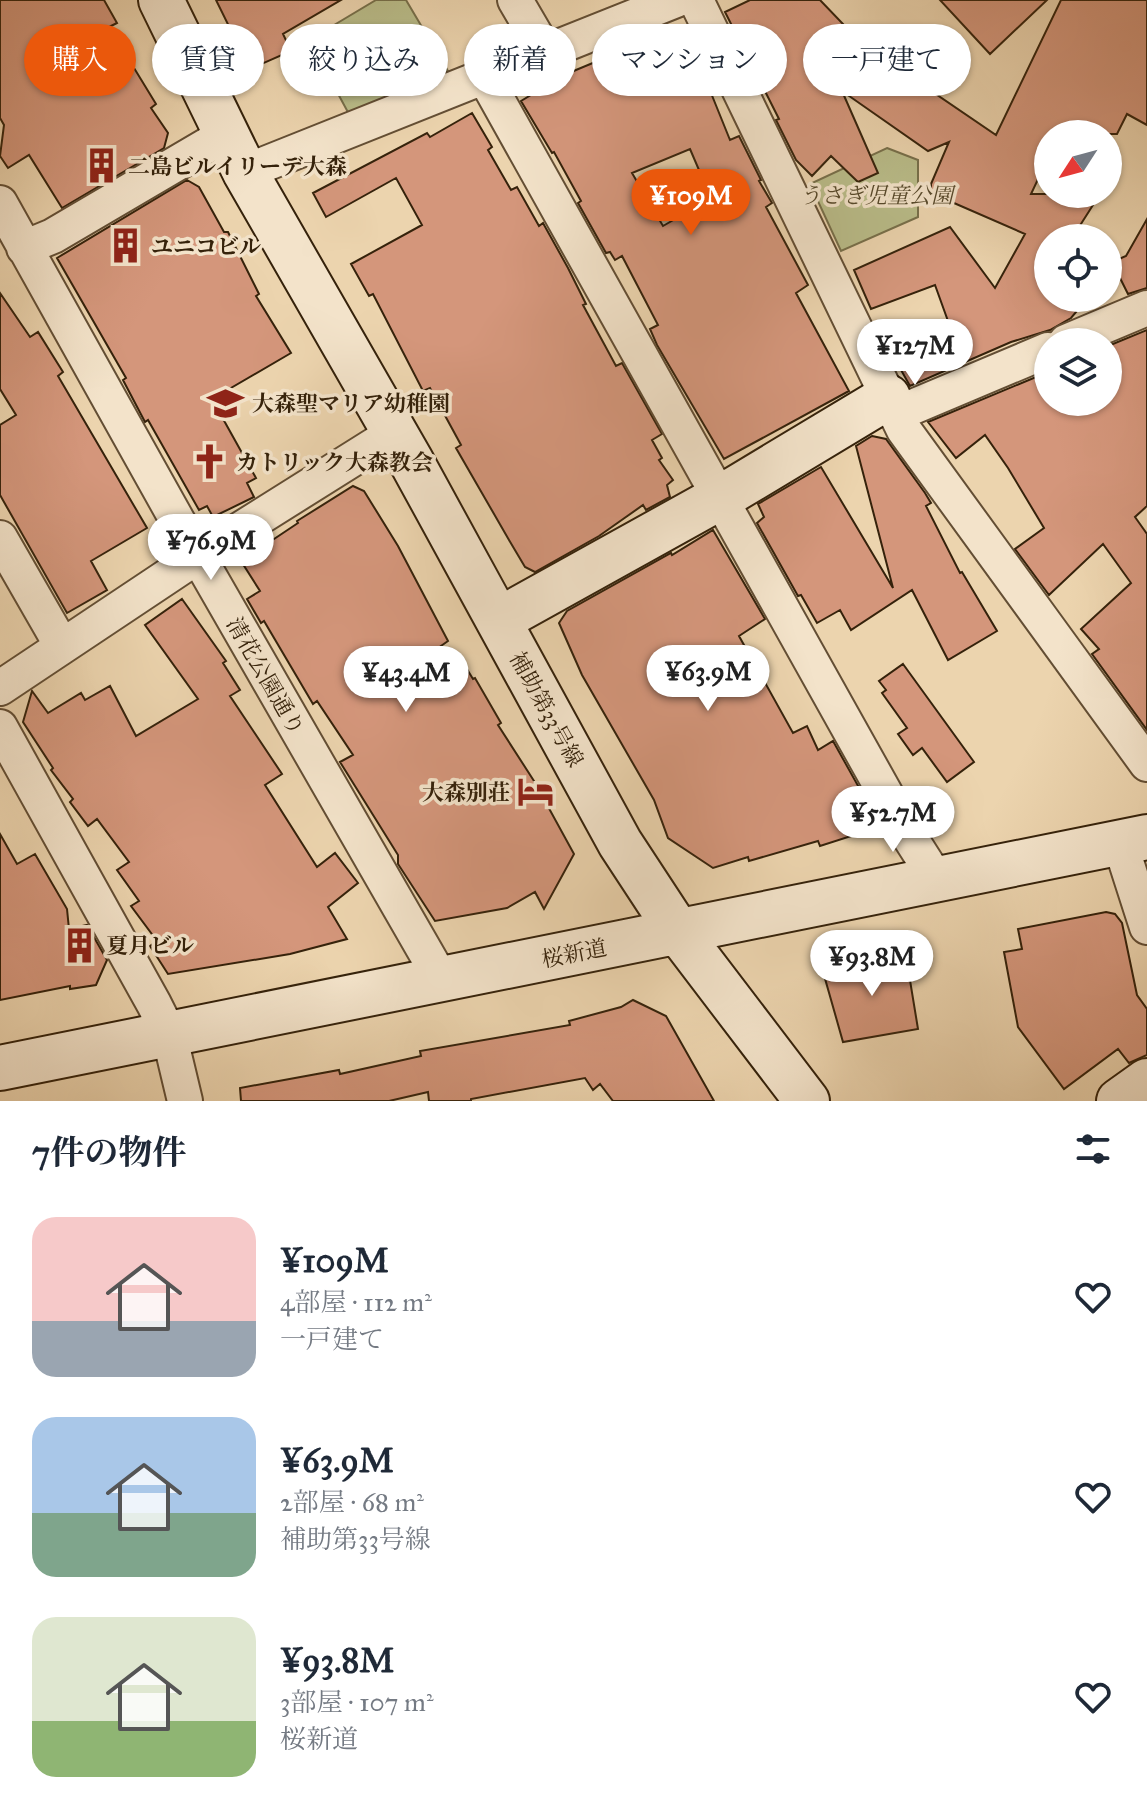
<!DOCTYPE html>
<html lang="ja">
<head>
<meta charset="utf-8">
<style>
	body { margin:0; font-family:"IM FELL Great Primer","Noto Serif JP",serif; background:#f2f2f3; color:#1f2937; height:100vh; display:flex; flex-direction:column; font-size:30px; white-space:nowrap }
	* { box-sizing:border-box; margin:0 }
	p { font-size:26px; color:#747a83 }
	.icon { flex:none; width:44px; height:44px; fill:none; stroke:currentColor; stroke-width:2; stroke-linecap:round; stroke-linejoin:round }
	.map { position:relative; height:1101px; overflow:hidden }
	.sheet { display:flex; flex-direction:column; background:#fff; flex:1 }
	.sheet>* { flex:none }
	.hud { position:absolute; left:24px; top:24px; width:1100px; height:72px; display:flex; gap:16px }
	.needle { width:52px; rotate:234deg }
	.fabs { position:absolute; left:1034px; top:120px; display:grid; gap:16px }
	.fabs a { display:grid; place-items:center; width:88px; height:88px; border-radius:50%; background:#fff; box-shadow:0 2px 6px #0004; font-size:40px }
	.price { position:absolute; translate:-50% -68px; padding:0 18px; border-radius:28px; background:#fff; color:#222; font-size:26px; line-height:52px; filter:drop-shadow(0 2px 4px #0008) }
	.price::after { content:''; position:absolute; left:50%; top:48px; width:24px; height:18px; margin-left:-12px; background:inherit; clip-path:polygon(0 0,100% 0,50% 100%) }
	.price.active { background:#ea580c; color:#fff }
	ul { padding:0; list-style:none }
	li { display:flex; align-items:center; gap:24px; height:200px; padding:0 32px }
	li span { display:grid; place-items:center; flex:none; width:224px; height:160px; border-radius:24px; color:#555 }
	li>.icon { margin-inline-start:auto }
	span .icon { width:96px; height:96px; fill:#fffc; stroke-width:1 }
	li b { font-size:34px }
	h2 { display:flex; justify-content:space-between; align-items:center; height:96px; padding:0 32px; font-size:34px }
	.chip { padding:0 28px; border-radius:36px; background:#fff; box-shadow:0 2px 6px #0004; font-size:28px; line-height:72px }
	.chip.active { background:#ea580c; color:#fff }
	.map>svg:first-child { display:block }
</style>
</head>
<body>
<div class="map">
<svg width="1147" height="1101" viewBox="0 0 1147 1101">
	<rect width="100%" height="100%" fill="#ecd4ae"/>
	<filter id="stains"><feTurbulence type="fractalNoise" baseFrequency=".0025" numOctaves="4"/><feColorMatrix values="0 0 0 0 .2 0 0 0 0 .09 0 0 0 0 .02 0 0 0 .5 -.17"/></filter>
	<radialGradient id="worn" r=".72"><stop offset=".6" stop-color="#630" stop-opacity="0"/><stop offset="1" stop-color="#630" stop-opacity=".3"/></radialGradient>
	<!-- green -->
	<path fill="#b9bc89" stroke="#776f4a" stroke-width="2" d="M376,0H406L448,71L350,116L309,40Z
		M887,148L918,160V217L841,251L810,184Z"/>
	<!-- building -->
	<path fill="#d4967b" stroke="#35220b" stroke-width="2" fill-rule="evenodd" d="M0,0H104L117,23L109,27L156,104L151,108L168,133L164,148L62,208L29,155L8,168L0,156L4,125L0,118Z
		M216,0H341L283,34L291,51L250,69Z
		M750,0H820L910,94L918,82L996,135L1061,0H1147V125L1127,114L1117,134H1048V158L1031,194H1100L1072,238H1048V298H1088L1071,318L1050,330L1011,342L910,386L896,361L953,335L935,285L871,309L854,270L950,227L995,288L1025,234L931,193V184L949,142L928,151L842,91L878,173L858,182L831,156L812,176L796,160L776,120L779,119L725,12Z
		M940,0H1047L990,54Z
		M671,28L693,40L716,87L711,93L730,140L739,136L761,180L759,181L772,203L766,207L808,285L796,293L849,391L724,459L657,345L650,329L658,325L622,256L615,260L610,252L606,253L578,203L581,201L554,152L552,153L521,101L564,75L619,52L631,80L651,43L670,36L667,33ZM690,149L711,198L663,226L632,173Z
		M472,113L492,147L488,150L511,190L517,187L539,226L543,223L568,268L586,304L583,305L616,366L622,363L662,434L652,440L662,458L659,460L673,480L667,485L670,497L646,510L643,505L599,536L535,572L525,567L509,540L456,448L461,445L430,388L423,391L373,294L369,296L351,264L422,225L396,178L326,217L313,193L427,133L430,137Z
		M187,180L199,187L224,232H228L259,294L256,296L291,353L212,399L256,478L247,483L254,497L213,517L207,506L199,510L148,420L145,422L123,380L126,378L57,258Z
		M1147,219V288L1128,294L1112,262L1126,256Z
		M0,293L30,337L38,332L63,372L58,376L147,528L91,561L107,590L67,613L0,495V425L16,415L0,389Z
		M1147,330V506L1135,517L1147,534V730L1092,654L1099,649L1081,629L1131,583L1103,544L1049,595L1015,549L1044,528L1008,468L985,435L956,458L928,422L1048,372V402H1108V346Z
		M872,436L886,439L925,493L931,503L926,506L960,573L962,572L997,631L948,660L912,590L851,630L840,610L817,623L801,595L798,596L757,523L764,517L758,504L821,467L893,588L856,446Z
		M353,486L364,491L398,546L448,641L431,653L441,671L462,661L473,679L475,678L501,723L498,725L534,781L574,854L544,909L535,892L507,908L435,921L398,864V855L340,762L353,755L317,701L313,704L264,621L261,623L247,599L260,591L241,561L298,523L297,521Z
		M713,530L765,619L739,636L793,733L807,726L818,750L833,741L876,818L870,830L820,846L818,841L749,861L748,857L713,868L668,838L654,800L582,675L559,623L567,611L671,553L672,555Z
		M182,599L226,661L223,663L240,690L230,696L282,774L265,785L317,867L335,853L358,883L328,907L347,939L290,954L168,974L150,946L157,941L131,906L139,901L117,870L129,862L97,819L88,826L70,802L73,799L51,770L53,768L23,722L32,691L48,713L81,693L85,700L110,686L136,736L198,699L145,625Z
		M903,664L974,762L947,782L922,748L913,755L898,734L907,728L882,693L886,690L879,681Z
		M0,834L17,864L35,854L67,909L69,929L87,925L107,960L96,985L70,989V986L0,1000Z
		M1106,912L1115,914L1122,923L1137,995L1147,1009V1055L1129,1063L1118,1049L1064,1089L1018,1027L1004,952L1022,949L1018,929Z
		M906,956L918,1029L843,1042L822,968Z
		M633,1000L666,1016L714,1101H613L600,1084L593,1090L585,1078L471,1099V1101H429L428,1092L389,1101H241L240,1088L339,1070L340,1074L421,1056L420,1051L570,1025L569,1021L621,1007Z"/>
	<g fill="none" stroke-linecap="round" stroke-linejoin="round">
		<defs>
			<path id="street" d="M515,0L546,53
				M696,0L904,430L1147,764
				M484,76L909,836L937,880
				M245,172L676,0
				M0,203L177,520L441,979
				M24,248L53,236L225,135
				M1066,342L1147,308
				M896,414L1048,350
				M0,538L62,646
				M0,688L198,556L394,433
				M0,727L154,1004L169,1034L185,1101
				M1120,843L1147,927"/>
			<path id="secondary" d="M161,0L245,172L411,461L620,843L679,933L807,1101
				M499,620L735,489L888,397
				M0,1068L1147,837
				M1119,1101L1147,1081"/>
		</defs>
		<!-- street casing -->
		<use href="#street" stroke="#634e34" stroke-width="38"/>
		<!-- secondary casing -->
		<use href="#secondary" stroke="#35220b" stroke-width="48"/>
		<!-- street -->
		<use href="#street" stroke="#f3e3ca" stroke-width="34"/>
		<!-- secondary -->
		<use href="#secondary" stroke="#f3e3ca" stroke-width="44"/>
	</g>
	<!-- icons -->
	<defs>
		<symbol id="building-bare" viewBox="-9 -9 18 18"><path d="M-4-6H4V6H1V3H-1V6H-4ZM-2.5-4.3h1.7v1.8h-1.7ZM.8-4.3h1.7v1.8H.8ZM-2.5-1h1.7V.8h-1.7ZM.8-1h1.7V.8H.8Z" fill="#8f2418" stroke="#f3e3ca" stroke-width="2.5" paint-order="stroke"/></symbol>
		<symbol id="school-bare" viewBox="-9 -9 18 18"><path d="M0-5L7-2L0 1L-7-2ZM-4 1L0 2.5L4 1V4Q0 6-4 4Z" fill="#8f2418" stroke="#f3e3ca" stroke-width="2.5" paint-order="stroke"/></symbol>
		<symbol id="church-bare" viewBox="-9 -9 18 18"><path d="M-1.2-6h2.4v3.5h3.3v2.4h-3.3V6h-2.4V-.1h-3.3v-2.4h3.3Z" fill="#8f2418" stroke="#f3e3ca" stroke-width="2.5" paint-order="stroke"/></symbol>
		<symbol id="hotel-bare" viewBox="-9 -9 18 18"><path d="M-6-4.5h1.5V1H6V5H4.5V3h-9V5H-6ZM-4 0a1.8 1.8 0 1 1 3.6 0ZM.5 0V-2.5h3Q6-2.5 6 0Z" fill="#8f2418" stroke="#f3e3ca" stroke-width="2.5" paint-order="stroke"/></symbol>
	</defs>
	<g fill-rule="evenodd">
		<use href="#building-bare" x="76" y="140" width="51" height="51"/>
		<use href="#building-bare" x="100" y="220" width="51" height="51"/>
		<use href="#school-bare" x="200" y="378" width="51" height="51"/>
		<use href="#church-bare" x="184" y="436" width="51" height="51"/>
		<use href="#hotel-bare" x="510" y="766" width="51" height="51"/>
		<use href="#building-bare" x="54" y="920" width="51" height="51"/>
	</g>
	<g text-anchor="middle" stroke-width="7" stroke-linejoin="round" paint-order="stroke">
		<!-- poi labels -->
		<g font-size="22" font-weight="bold" fill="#35220b" stroke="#f3e3ca" text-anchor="start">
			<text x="128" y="174">二島ビルイリーデ大森</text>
			<text x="151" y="254">ユニコビル</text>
			<text x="252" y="411">大森聖マリア幼稚園</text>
			<text x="236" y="470">カトリック大森教会</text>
			<text x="510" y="800" text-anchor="end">大森別荘</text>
			<text x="106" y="953">夏月ビル</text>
		</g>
		<!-- park labels -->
		<g font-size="22" font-style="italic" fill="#56482a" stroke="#f3e3ca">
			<text x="876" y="203">うさぎ児童公園</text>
		</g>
		<!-- street labels -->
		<g font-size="22" fill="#35220b" stroke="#f3e3ca">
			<text transform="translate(266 676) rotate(60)" y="8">清花公園通り</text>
			<text transform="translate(547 709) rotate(61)" y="8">補助第33号線</text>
			<text transform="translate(574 953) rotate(-11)" y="8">桜新道</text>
		</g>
	</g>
	<rect width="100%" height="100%" filter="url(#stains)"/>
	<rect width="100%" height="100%" fill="url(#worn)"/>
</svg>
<div class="fabs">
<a><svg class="needle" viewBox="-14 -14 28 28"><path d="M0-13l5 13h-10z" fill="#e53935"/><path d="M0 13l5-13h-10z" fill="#747a83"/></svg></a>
<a><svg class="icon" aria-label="locate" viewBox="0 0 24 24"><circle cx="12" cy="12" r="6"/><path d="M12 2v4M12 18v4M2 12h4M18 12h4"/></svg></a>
<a><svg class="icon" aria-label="layers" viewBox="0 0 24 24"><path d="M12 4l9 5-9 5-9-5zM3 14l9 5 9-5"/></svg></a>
</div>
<b class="price active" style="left:691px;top:237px">¥109M</b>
<b class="price" style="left:915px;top:387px">¥127M</b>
<b class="price" style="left:211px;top:582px">¥76.9M</b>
<b class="price" style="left:708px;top:713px">¥63.9M</b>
<b class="price" style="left:406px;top:714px">¥43.4M</b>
<b class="price" style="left:893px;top:854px">¥52.7M</b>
<b class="price" style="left:872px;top:998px">¥93.8M</b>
<div class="hud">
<a class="chip active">購入</a>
<a class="chip">賃貸</a>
<a class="chip">絞り込み</a>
<a class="chip">新着</a>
<a class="chip">マンション</a>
<a class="chip">一戸建て</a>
</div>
</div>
<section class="sheet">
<h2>7件の物件<svg class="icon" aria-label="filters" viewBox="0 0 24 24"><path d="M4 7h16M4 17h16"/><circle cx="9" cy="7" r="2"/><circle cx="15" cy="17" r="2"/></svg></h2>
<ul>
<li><span style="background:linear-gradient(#f6c9c9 65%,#9aa5b1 0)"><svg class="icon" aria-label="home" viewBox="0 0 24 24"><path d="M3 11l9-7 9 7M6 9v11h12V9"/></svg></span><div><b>¥109M</b><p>4部屋 · 112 m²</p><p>一戸建て</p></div><svg class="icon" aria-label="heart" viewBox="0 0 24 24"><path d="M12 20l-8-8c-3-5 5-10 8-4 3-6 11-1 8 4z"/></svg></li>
<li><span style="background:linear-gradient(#a9c7e8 60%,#7fa58c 0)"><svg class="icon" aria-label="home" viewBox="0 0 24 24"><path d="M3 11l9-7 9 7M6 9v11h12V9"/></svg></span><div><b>¥63.9M</b><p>2部屋 · 68 m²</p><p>補助第33号線</p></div><svg class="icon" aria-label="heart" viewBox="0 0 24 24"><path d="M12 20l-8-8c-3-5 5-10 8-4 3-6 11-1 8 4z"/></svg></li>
<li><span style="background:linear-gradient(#dfe7d0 65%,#8fb573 0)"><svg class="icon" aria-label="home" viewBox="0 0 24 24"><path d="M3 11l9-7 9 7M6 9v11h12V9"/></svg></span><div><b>¥93.8M</b><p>3部屋 · 107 m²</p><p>桜新道</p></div><svg class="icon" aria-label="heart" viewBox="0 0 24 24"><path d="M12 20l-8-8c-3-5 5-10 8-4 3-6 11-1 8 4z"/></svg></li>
</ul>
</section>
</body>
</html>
